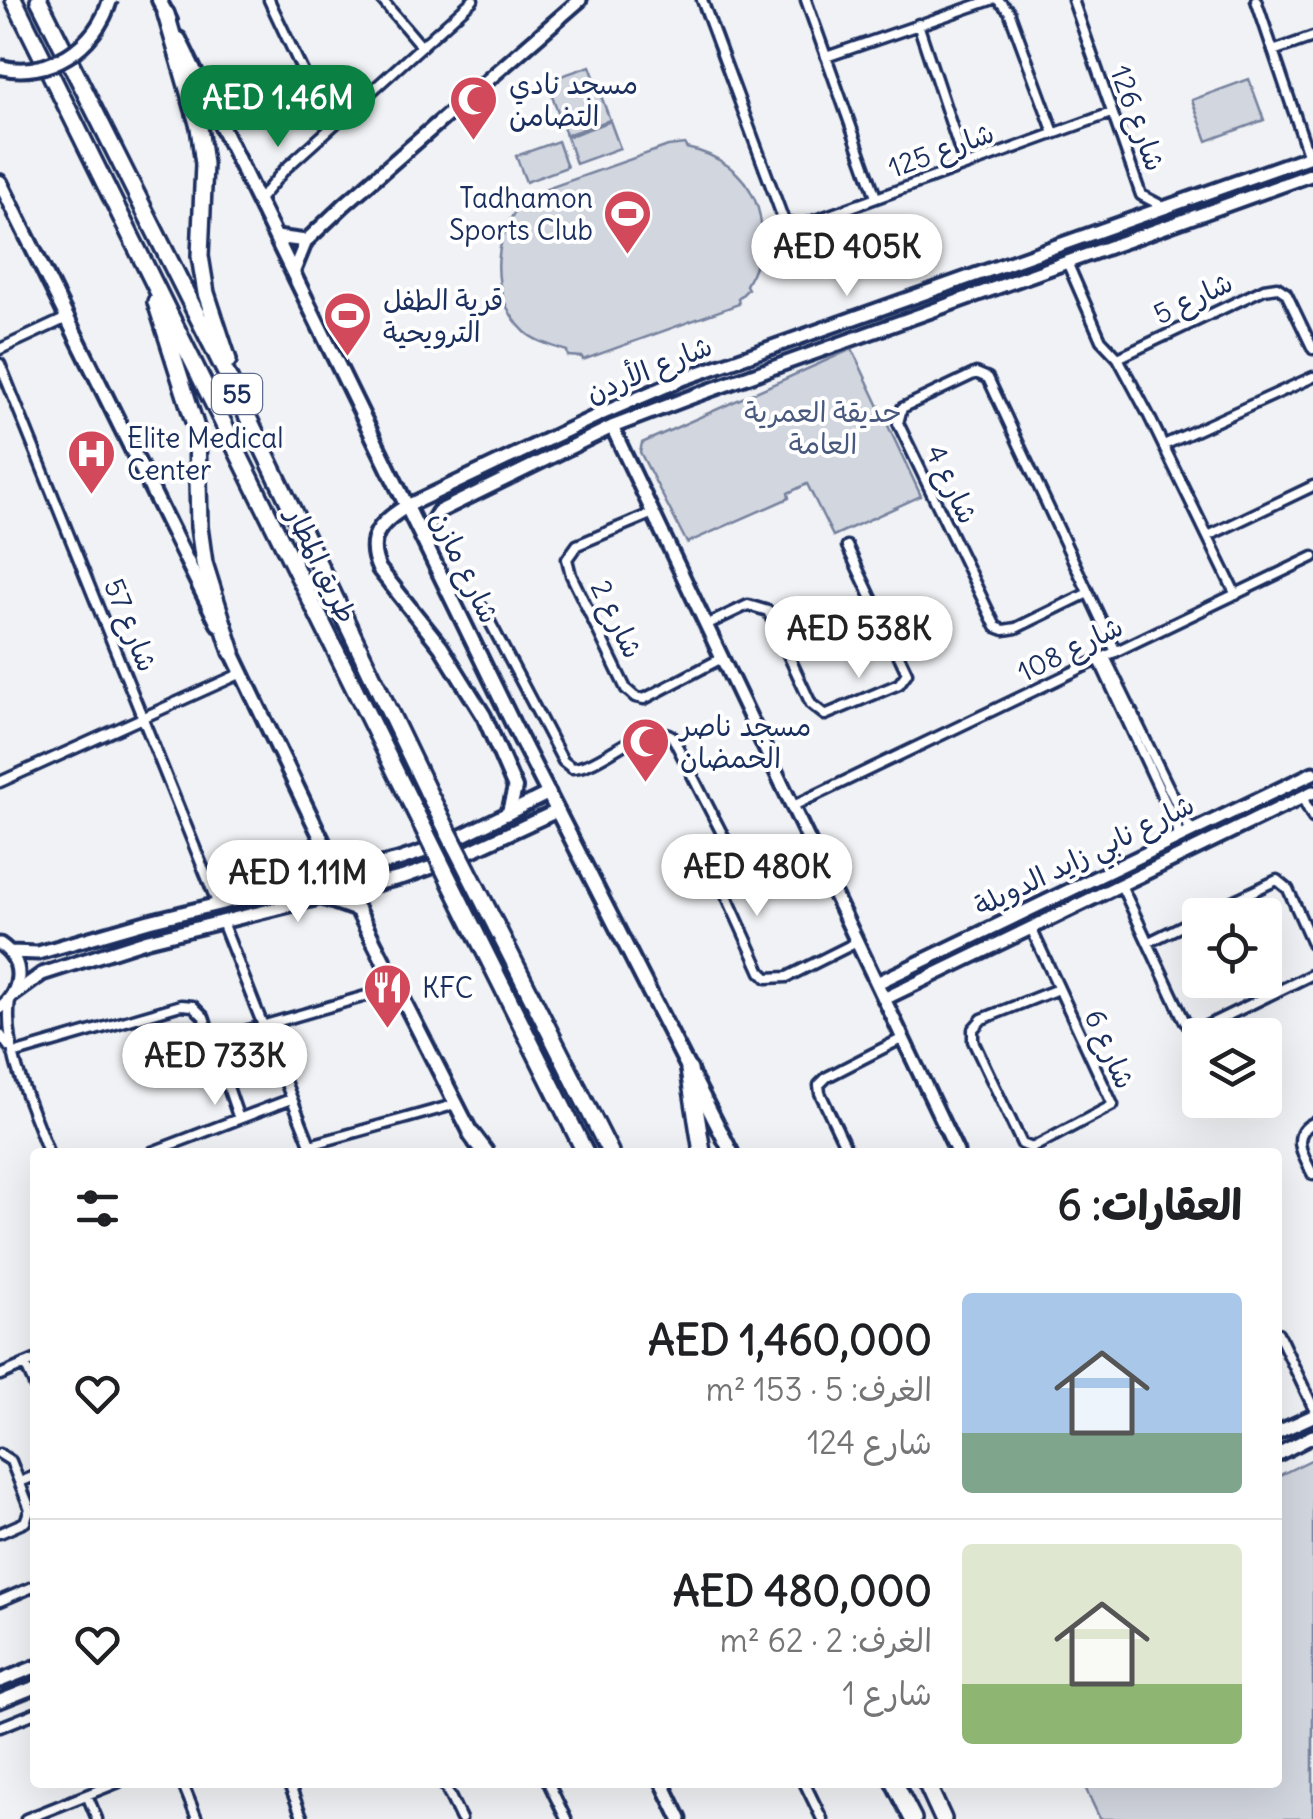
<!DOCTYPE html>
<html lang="ar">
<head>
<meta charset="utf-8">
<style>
	body { margin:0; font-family:Delius,"Playpen Sans Arabic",sans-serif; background:#f2f2f2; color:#202124; direction:rtl; height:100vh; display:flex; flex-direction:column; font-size:38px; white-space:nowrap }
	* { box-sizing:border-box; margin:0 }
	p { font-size:32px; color:#757577 }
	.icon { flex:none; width:55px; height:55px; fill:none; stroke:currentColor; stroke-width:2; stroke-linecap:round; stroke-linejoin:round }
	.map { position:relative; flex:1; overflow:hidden; direction:ltr }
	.panel { position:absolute; left:30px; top:1148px; width:1252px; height:640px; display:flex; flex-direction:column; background:#fff; border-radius:10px; box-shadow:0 10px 40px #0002; direction:rtl }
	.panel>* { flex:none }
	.controls { position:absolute; left:1182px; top:898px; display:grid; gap:20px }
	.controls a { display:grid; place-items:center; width:100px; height:100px; border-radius:10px; background:#fff; box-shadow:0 10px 40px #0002; font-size:50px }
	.price { position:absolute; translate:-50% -85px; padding:0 22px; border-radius:35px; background:#fff; color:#222; font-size:32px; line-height:65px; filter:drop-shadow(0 2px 5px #0008) }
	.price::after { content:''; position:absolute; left:50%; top:60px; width:30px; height:22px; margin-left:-15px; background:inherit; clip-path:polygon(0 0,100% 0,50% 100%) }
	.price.active { background:#0b8043; color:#fff }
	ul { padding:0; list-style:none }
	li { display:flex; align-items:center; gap:30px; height:250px; padding:0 40px }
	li+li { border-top:2px solid #e0e0e0 }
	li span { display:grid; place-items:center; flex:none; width:280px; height:200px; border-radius:10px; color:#555 }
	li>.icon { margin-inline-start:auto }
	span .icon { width:120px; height:120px; fill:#fffc; stroke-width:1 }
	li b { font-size:42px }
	h2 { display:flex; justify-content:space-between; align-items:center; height:120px; padding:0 40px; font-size:42px }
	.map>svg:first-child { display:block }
</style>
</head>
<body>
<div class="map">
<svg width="1313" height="1819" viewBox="0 0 1313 1819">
	<rect width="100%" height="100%" fill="#f1f2f5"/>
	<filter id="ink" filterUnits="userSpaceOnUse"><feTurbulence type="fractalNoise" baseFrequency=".01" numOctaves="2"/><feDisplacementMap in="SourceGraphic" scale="20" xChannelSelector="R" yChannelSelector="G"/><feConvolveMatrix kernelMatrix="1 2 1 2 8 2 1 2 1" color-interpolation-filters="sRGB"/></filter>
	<g filter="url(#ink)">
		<!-- green -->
		<path fill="#d2d6df" stroke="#76829e" stroke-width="2.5" d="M590,66L610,120L566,135L547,81Z
			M1249,79L1264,120L1207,141L1192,100Z
			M610,121L620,148L576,164L567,137Z
			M558,141L567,167L526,182L516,156Z
			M685,144L686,148C754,161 781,226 746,285L748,289L738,299L739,304L583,360L582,357L568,356L567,351C553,346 536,342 525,332C485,294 492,224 532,194L668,146Z
			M852,349L921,496L833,536L807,484L788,493L789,498L687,543L640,452L642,443Z
			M1313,1459V1819H1100L1083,1783L1278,1782V1476Z"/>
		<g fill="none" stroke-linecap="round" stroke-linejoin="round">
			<defs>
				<path id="street" d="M269,0L329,127
					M382,0L421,46
					M702,0L784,221L799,226L1111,113
					M806,0L876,197
					M998,0L1009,11L1054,133
					M1073,0L1141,195L1162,206
					M1256,0L1309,157
					M918,24L965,166
					M1273,51L1313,37
					M826,57L991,0
					M258,201L285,169L473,0
					M1067,262L1101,340L1118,358L1148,414L1236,595
					M0,349L67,318
					M1118,358L1264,289L1277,287L1286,293L1313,349
					M0,364L218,905
					M1164,445L1313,377
					M653,513L577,545L567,559L571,575L626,689L635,697L644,699L722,658
					M1208,536L1313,486
					M1088,593L1016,628L1004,630L996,627L898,423L902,408L976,373L988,378L1116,652
					M482,607L563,761L572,768C604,767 643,718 672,736L731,851L722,861L719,879L761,972L767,978L787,977L857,942
					M706,625L748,605L768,611L811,704L825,715L899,684L907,673L847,546
					M1105,657L1186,823L1194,831
					M1099,660L1177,827L1178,837
					M0,782L242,673
					M1302,797L1313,818
					M793,806L1313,557
					M1121,885L1185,1022L1195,1028L1204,1027L1313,974
					M1203,915L1277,880L1288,889L1313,945
					M222,922L313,1152
					M1031,928L1113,1105L1032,1148L1022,1144L973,1041V1029L982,1019L1058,989
					M1149,942L1200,917
					M10,999C3,1052 31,1104 48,1152
					M0,1034L9,1047
					M213,1040L397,987
					M13,1054L181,1005L193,1006L204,1017L239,1119
					M1313,1123C1289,1135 1304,1157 1313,1175
					M310,1145L457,1104
					M152,1152L291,1099
					M848,1152L820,1093L819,1085L827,1077L903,1038
					M1278,1333L1313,1407
					M25,1364L35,1387
					M0,1375L35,1360
					M0,1454L11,1461L30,1509L25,1522L0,1533
					M20,1482L35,1476
					M0,1601L35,1586
					M0,1727L35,1713
					M182,1782L197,1819
					M288,1782L303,1819
					M443,1782L461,1819
					M548,1782L566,1819
					M804,1782L822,1819
					M87,1795L97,1819
					M26,1819L119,1782"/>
				<path id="secondary" d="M276,237L306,241
					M293,273L306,241L344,205L580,0
					M612,427L957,1152
					M407,506L601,414L685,378L1313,155
					M423,537L438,512L612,427L691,397L1313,174
					M0,944C25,961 23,990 0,1008
					M11,952L38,953L149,921L398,860L443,845L549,793
					M877,983L1313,773
					M13,995L42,974L148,940L404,877L449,861L557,811
					M884,999L1313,792
					M1278,1432L1313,1416
					M1278,1454L1313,1436
					M0,1681L35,1667
					M0,1701L35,1687
					M662,1782L680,1819"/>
				<path id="primary" d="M159,0L170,21
					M179,39L514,726L731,1152
					M0,182L218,624
					M407,506C380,522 365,538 379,569L441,647L484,716L515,788L509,812
					M229,646L324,844L476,1143
					M304,883L315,873L323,847
					M324,898L358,910"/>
				<path id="highway" d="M14,0L410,801
					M39,0L243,407L428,792
					M166,14L199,127L204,164L200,256L206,293L228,360
					M156,302L197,431L199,527L204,563L232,652
					M496,926L610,1152
					M475,932L585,1152
					M689,1070L702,1152
					M472,1135L485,1152
					M894,1782L913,1819
					M926,1782L943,1819"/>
			</defs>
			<!-- street casing -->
			<use href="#street" stroke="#1b2f5e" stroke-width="15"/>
			<!-- secondary casing -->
			<use href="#secondary" stroke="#1b2f5e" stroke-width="19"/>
			<!-- primary casing -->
			<use href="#primary" stroke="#1b2f5e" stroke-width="20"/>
			<!-- highway casing -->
			<use href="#highway" stroke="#1b2f5e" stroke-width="22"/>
			<!-- street -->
			<use href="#street" stroke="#fff" stroke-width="8"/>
			<!-- secondary -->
			<use href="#secondary" stroke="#fff" stroke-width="11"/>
			<!-- primary -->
			<use href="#primary" stroke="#fff" stroke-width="12"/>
			<!-- highway -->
			<use href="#highway" stroke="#fff" stroke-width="15"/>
			<defs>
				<path id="primary-bridge" d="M0,67C48,79 96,47 110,0"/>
				<path id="highway-bridge" d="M428,792L496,926
					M410,801L475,932"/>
			</defs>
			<!-- primary-bridge casing -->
			<use href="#primary-bridge" stroke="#1b2f5e" stroke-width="20" stroke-linecap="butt"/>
			<!-- highway-bridge casing -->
			<use href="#highway-bridge" stroke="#1b2f5e" stroke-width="22" stroke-linecap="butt"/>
			<!-- primary-bridge -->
			<use href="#primary-bridge" stroke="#fff" stroke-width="12"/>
			<!-- highway-bridge -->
			<use href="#highway-bridge" stroke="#fff" stroke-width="15"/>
		</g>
	</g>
	<!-- icons -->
	<defs>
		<symbol id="mosque-pin" viewBox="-11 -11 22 30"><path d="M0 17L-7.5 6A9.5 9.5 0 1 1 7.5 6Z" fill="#d1495b" stroke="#fff"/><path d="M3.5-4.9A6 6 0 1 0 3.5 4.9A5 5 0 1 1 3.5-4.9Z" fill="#fff"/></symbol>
		<symbol id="stadium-pin" viewBox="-11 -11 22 30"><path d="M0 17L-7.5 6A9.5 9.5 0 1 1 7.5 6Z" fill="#d1495b" stroke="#fff"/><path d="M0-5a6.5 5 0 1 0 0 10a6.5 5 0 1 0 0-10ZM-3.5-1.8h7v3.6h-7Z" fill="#fff"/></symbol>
		<symbol id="hospital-pin" viewBox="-11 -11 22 30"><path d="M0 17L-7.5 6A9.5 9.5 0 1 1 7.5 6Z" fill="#d1495b" stroke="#fff"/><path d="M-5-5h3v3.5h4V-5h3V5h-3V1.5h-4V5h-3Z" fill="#fff"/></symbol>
		<symbol id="restaurant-pin" viewBox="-11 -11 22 30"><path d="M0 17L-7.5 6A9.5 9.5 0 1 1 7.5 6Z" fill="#d1495b" stroke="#fff"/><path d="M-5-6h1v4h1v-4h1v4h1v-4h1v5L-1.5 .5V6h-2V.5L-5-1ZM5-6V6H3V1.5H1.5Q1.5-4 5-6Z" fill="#fff"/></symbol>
	</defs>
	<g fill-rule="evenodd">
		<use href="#mosque-pin" x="446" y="72" width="55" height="75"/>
		<use href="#stadium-pin" x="600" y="186" width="55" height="75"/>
		<use href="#stadium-pin" x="320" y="288" width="55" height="75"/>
		<use href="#hospital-pin" x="64" y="426" width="55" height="75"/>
		<use href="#mosque-pin" x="618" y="714" width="55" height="75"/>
		<use href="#restaurant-pin" x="360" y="960" width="55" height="75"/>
	</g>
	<g text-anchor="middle" stroke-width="8" stroke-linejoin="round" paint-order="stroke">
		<!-- shield labels -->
		<rect fill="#fff" stroke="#5f6d8e" stroke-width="2.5" x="212" y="374" width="50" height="40" rx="8"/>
		<g font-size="25" font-weight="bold" fill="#1b2f5e">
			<text x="237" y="403">55</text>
		</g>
		<!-- poi labels -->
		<g font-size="28" fill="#1b2f5e" stroke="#fff" text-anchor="start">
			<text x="509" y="94">مسجد نادي<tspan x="509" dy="32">التضامن</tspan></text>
			<text x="593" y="208" text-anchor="end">Tadhamon<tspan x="593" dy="32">Sports Club</tspan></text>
			<text x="383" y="310">قرية الطفل<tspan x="383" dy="32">الترويحية</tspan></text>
			<text x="127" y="448">Elite Medical<tspan x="127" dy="32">Center</tspan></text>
			<text x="680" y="736">مسجد ناصر<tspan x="680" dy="32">الحمضان</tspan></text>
			<text x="422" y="998">KFC</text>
		</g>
		<!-- street labels -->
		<g font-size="28" fill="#1b2f5e" stroke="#fff">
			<text transform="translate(1138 118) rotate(70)" y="10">شارع 126</text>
			<text transform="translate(941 150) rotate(-20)" y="10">شارع 125</text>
			<text transform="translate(1193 298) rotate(-25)" y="10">شارع 5</text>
			<text transform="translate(649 369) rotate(-22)" y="10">شارع الأردن</text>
			<text transform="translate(952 484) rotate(64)" y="10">شارع 4</text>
			<text transform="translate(322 565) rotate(64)" y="10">طريق المطار</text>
			<text transform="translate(465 567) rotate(64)" y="10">شارع مازن</text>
			<text transform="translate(617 619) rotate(64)" y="10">شارع 2</text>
			<text transform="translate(131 625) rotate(68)" y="10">شارع 57</text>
			<text transform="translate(1070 649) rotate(-26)" y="10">شارع 108</text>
			<text transform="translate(1084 855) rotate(-26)" y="10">شارع نابي زايد الدويلة</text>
			<text transform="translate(1110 1049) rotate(66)" y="10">شارع 6</text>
		</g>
		<!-- park labels -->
		<g font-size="28" fill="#49597e" stroke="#fff">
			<text x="823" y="422">حديقة العمرية<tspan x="823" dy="32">العامة</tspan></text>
		</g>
	</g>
</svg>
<div class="controls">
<a><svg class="icon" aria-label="locate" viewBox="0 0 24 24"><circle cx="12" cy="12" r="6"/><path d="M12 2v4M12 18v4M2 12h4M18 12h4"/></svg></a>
<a><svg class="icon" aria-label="layers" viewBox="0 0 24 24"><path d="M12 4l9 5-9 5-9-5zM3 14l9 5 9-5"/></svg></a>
</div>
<b class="price active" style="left:278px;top:150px">AED 1.46M</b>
<b class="price" style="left:847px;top:299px">AED 405K</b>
<b class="price" style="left:859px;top:681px">AED 538K</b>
<b class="price" style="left:757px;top:919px">AED 480K</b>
<b class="price" style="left:298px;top:925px">AED 1.11M</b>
<b class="price" style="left:215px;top:1108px">AED 733K</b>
<section class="panel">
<h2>العقارات: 6<svg class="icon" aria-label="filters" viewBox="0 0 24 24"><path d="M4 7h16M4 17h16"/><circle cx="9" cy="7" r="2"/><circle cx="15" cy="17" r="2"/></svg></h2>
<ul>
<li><span style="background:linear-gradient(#a9c7e8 70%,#7fa58c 0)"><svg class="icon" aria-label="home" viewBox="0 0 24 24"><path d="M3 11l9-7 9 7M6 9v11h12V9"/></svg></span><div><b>AED 1,460,000</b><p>الغرف: 5 · 153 m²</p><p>شارع 124</p></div><svg class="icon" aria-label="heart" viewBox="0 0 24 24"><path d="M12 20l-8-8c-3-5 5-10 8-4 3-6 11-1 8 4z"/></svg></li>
<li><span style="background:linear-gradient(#dfe7d0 70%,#8fb573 0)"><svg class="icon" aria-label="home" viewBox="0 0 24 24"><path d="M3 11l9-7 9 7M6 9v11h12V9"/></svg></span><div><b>AED 480,000</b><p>الغرف: 2 · 62 m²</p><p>شارع 1</p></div><svg class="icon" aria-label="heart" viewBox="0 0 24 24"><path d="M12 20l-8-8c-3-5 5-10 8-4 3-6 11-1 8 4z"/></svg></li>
</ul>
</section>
</div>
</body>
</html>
